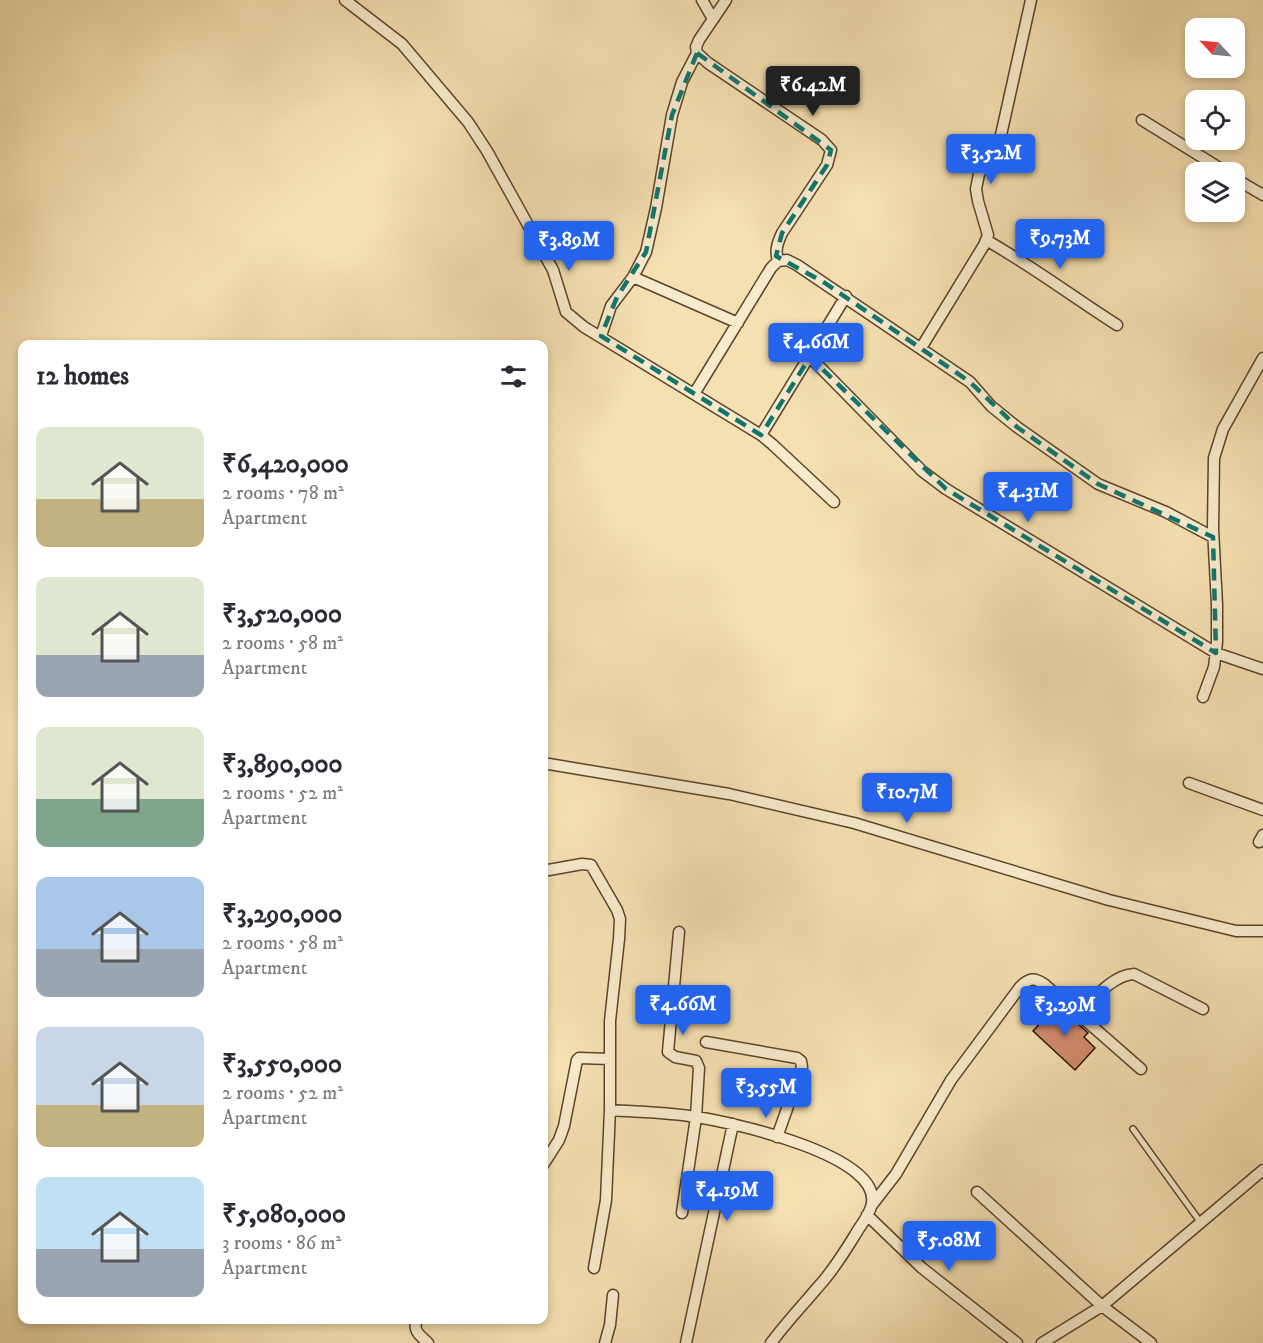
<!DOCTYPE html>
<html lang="en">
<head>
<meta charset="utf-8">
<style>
	body { margin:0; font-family:"IM FELL DW Pica",serif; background:#f7f7f7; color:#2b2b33; height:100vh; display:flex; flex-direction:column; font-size:22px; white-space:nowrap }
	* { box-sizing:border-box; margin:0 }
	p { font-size:20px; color:#7c7c81 }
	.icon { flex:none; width:33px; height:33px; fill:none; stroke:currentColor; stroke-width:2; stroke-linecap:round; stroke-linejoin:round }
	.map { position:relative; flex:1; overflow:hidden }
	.sheet { position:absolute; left:18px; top:340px; width:530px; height:984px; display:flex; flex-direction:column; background:#fff; border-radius:12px; box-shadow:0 3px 9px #0003 }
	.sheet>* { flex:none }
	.needle { width:39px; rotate:296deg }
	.controls { position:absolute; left:1185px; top:18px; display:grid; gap:12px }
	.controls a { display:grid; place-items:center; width:60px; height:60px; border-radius:12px; background:#fff; box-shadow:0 3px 9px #0003; font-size:30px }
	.price { position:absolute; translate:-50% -51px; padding:0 14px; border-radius:6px; background:#2563eb; color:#fff; font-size:20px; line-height:39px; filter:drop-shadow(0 2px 3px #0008) }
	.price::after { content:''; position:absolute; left:50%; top:36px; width:18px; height:14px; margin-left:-9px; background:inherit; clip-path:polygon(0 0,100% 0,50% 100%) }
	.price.current { background:#222; color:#fff }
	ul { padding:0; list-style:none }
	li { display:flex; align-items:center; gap:18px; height:150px; padding:0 18px }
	li span { display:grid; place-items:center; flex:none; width:168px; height:120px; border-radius:12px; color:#555 }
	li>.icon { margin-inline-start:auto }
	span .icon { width:72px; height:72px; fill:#fffc; stroke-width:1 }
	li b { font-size:26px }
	h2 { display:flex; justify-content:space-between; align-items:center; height:72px; padding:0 18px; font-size:26px }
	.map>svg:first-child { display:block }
</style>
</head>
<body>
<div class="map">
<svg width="1263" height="1343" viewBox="0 0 1263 1343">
	<rect width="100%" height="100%" fill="#f5e0b1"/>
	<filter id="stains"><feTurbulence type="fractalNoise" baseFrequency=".00333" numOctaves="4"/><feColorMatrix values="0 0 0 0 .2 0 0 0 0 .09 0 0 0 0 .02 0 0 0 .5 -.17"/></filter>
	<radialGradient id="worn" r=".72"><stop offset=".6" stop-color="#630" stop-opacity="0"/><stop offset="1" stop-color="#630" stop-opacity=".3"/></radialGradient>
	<!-- building -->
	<path fill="#d38c6d" stroke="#281000" stroke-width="1.5" d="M1057,1005L1088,1033L1084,1037L1095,1048L1075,1070L1033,1031Z"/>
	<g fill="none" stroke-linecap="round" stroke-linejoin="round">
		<defs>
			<path id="service" d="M1133,1129L1201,1223"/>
			<path id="minor" d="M345,0L402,44L468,122L487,151L553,270L566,312L584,327L761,435L772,444L834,502
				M702,0L713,19
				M726,0L699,40L696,47L697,53L708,63L822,140L831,150L827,165L782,233C777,244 775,250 778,261
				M1142,120L1226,172
				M1234,178L1263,195
				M986,240C1032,266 1073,297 1117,325
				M633,277L738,323
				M601,336L611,306L633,277L646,252L656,208L672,115L682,82L697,53
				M921,348L984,245L988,235L978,201L976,189L979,174L1001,135L1031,0
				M810,357L922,471L946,489L1216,653L1263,669
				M694,394L771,268L778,261L787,260L797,265L970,382L991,406L1017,427L1098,484L1166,512L1213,537
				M761,435L846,296
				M1203,697L1214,667L1217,642V605L1213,529L1214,458L1223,429L1263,358
				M543,763L729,794L854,823L1109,900L1236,931H1263
				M1189,783L1263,810
				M1259,842L1263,835
				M543,871L582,864L591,865L617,910L620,919L619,939L610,1021V1110
				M679,932L668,1052L675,1057L696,1061L699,1068L696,1117L682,1213
				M1078,1014C1093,1000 1112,975 1134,974L1203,1009
				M706,1042L797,1058L801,1061L802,1067L777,1137
				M543,1165L559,1140L564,1126L577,1060L579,1058L610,1059
				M977,1192L1102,1306L1151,1343
				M872,1205L896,1174L951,1080L1020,987C1029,978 1034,977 1044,984L1141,1069
				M867,1215L922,1268L1017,1343
				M594,1268L606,1200L610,1110C638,1112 669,1112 696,1117C730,1122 888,1156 871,1207C868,1217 860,1226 855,1235C844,1253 832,1272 818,1287C802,1306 786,1323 771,1343
				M417,1320C412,1331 421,1336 428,1343
				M605,1343L610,1325L613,1295
				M686,1343L733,1124
				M1042,1343L1102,1306L1263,1170"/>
		</defs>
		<!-- service casing -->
		<use href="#service" stroke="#5b442c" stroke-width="8"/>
		<!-- minor casing -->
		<use href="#minor" stroke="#5b442c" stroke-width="13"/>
		<!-- service -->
		<use href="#service" stroke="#f8ebcc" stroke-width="5"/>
		<!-- minor -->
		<use href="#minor" stroke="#f8ebcc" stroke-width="10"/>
	</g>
	<!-- marked area -->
	<path fill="none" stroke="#0f766e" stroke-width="4.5" stroke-dasharray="12 8" stroke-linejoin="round" d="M697,53L831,150L827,165L782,233L776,256L825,283L970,382L1017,427L1098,484L1213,537L1216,653L946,489L810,357L761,435L601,336L617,297L646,252L672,115Z"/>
	<rect width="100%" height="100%" filter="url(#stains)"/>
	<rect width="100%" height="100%" fill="url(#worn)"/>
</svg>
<div class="controls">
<a><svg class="needle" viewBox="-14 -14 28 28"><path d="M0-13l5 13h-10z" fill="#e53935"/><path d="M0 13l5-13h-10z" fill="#7c7c81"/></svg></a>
<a><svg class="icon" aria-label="locate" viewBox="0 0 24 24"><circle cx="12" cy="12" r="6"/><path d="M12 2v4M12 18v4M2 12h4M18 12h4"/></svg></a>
<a><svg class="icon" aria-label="layers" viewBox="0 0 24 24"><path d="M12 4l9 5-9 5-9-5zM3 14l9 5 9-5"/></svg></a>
</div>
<b class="price current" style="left:813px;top:117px">₹6.42M</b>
<b class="price" style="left:991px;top:185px">₹3.52M</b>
<b class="price" style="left:1060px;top:270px">₹9.73M</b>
<b class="price" style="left:569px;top:272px">₹3.89M</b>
<b class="price" style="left:816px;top:374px">₹4.66M</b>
<b class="price" style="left:1028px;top:523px">₹4.31M</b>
<b class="price" style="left:907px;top:824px">₹10.7M</b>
<b class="price" style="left:683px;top:1036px">₹4.66M</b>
<b class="price" style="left:1065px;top:1037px">₹3.29M</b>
<b class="price" style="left:766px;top:1119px">₹3.55M</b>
<b class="price" style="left:727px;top:1222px">₹4.19M</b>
<b class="price" style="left:949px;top:1272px">₹5.08M</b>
<section class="sheet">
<h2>12 homes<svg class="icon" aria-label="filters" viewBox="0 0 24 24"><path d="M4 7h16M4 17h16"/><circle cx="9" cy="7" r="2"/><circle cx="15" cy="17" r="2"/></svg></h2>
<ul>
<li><span style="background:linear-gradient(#dfe7d0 60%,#c2b280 0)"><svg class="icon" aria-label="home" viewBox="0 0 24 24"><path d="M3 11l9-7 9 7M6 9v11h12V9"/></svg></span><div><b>₹6,420,000</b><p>2 rooms · 78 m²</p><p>Apartment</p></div></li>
<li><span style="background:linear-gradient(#dfe7d0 65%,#9aa5b1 0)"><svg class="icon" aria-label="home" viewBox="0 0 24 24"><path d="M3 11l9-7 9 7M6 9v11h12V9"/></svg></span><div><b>₹3,520,000</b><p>2 rooms · 58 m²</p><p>Apartment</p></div></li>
<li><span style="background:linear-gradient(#dfe7d0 60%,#7fa58c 0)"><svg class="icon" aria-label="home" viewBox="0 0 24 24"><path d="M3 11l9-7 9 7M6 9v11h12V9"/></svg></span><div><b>₹3,890,000</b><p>2 rooms · 52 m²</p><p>Apartment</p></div></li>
<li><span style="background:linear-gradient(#a9c7e8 60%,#9aa5b1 0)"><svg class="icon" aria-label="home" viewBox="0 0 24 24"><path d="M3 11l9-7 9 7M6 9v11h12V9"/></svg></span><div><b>₹3,290,000</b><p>2 rooms · 58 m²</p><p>Apartment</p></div></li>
<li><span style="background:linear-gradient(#c9d6e8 65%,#c2b280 0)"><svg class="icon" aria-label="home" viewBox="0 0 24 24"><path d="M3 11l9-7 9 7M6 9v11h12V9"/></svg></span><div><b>₹3,550,000</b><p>2 rooms · 52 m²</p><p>Apartment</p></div></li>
<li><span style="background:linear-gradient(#bfe0f5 60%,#9aa5b1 0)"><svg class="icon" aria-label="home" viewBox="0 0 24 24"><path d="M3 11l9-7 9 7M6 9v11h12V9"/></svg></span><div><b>₹5,080,000</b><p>3 rooms · 86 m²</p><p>Apartment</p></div></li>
</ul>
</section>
</div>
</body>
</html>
